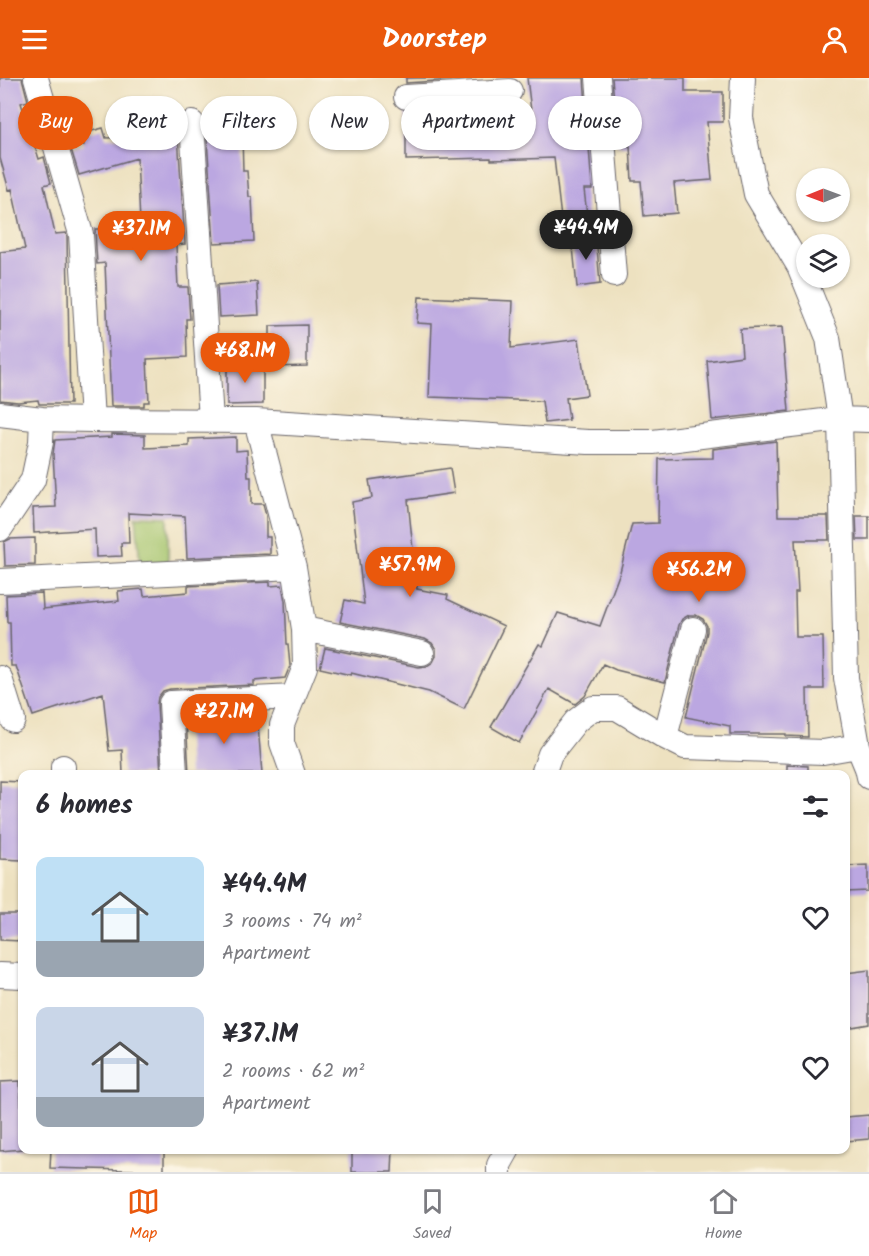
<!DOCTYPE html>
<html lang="en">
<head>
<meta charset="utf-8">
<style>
	body { margin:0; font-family:Kalam,sans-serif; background:#f7f7f7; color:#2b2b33; height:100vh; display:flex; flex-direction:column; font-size:22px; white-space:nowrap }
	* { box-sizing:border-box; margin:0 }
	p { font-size:20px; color:#7c7c81 }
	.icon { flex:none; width:33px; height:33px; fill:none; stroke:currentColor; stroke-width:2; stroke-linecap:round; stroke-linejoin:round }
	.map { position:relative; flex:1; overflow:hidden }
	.details { position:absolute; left:18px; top:692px; width:832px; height:384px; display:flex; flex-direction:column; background:#fff; border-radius:12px; box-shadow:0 2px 4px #0004 }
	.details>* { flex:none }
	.banner { position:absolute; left:18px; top:18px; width:834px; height:54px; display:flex; gap:12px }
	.needle { width:39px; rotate:269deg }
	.buttons { position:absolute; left:796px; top:90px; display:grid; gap:12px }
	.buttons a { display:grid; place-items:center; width:54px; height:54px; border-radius:50%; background:#fff; box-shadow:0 2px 4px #0004; font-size:30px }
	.price { position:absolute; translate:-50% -51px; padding:0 14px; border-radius:21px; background:#ea580c; color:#fff; font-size:20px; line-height:39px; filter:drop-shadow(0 2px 3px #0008) }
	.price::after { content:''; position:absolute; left:50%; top:36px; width:18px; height:14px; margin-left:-9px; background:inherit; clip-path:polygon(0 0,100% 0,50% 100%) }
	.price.active { background:#222; color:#fff }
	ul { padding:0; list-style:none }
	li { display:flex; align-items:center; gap:18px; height:150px; padding:0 18px }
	li span { display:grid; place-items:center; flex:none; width:168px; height:120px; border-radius:12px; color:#555 }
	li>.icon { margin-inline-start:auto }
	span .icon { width:72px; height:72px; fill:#fffc; stroke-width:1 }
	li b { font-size:26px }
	h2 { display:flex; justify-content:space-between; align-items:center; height:72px; padding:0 18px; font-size:26px }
	.tag { padding:0 21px; border-radius:27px; background:#fff; box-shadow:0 2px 4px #0004; font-size:21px; line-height:54px }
	.tag.active { background:#ea580c; color:#fff }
	header { display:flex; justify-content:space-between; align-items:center; height:78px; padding:0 18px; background:#ea580c; color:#fff; font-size:27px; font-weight:800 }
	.menu { display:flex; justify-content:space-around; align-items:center; height:84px; border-top:2px solid #e1e1e2; background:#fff; font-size:16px; color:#7c7c81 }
	.menu a { display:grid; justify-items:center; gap:3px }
	.menu .active { color:#ea580c }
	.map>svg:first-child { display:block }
</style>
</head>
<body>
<header><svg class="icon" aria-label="menu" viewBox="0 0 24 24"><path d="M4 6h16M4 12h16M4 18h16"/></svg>Doorstep<svg class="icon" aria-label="person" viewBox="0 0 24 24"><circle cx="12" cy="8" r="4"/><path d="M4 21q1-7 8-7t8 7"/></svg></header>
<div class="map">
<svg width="869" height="1094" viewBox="0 0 869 1094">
	<rect width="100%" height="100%" fill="#fcf5e5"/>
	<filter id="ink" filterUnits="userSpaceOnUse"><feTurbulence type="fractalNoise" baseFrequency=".0167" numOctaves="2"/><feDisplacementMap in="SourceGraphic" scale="12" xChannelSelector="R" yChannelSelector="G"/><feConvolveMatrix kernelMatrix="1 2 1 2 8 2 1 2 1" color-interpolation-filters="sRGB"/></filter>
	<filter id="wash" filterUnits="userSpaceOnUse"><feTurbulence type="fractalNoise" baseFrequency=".008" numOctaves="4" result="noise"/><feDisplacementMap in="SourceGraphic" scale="24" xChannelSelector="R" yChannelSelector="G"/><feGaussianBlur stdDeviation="1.35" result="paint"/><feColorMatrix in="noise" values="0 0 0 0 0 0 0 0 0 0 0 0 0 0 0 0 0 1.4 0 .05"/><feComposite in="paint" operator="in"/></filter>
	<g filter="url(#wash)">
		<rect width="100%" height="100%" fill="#ede1c0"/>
		<!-- green -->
		<path fill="#a4c46c" stroke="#637354" stroke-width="1.5" d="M136,438L168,439V485L140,486Z"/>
		<g id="blocks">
			<!-- building -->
			<path fill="#bba7e1" d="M0,0H22L28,23L21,25L39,81L44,79L51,105L44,107L55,156L66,155L67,158L70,326H39L38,322L18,324L0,322V174L25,171L12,111L9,112L0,80Z
				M406,0H449L450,2L406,5Z
				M527,0H584L592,111H584L589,154L563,157L554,80L491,82V80L406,82V33L472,30V43L532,41Z
				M612,0H685V14H723V44H707L712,102L674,105L677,135L644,138L641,103H632L630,68H618Z
				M103,50L106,60L178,57L185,166L176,167L178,209H188L190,241H186L187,279L147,281L149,324H144V328H111L105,185L97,186L95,151H108V144H140L137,80L79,97L71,71L84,67L81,56Z
				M242,58L243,93H247L249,119H252L254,163L214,165L207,60Z
				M596,157L600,206L577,209L572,159Z
				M257,204L259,237L219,239L217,207Z
				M419,219L513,223L511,270L579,261L587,317L566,320L569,342L545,345L542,323L429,319L432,246L417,245Z
				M307,247V288L270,289V248Z
				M782,249L789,333L712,342L707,283L742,278L740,251Z
				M263,285V326L227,327V286Z
				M112,356L145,357V370L189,368V361L236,359V373L247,372L248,399H251V426H263L266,438V459H270V476L187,480L185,438L128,435L129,465H121L122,478L96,479L95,451L34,455L33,430L56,429L53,376L55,362L112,359Z
				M776,363L778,438H828L829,462H795L798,514H795L796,559H823L824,611H807L808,659L786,658V656H730V648L686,639L707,554V548L703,541L696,537H689L682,541L679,547L665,604L616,592L603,586L585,618L575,626L549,611L519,665L491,649L539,566L543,568L558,535L600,548L620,494L632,446L658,445L659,381L713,380V371Z
				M450,390L454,415L408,422L417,511L448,517L447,521L504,548L464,631L429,614L351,595V597L320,590L325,570L419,589L427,588L433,584L436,578V571L432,565L425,561L340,544L345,522L364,526L352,424L372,420L369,402Z
				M856,438H869V462H857Z
				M35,460V487L5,488L4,464L10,461Z
				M270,504V508L282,507L285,523L287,566H288L290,588L285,600L254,603V607L170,611L163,613L158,619L157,626L161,696H123L122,672L109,673L103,615L33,638L16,588H11L10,544H7L6,517L42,515L43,531L119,523L118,513L143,511L144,518L188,514V508Z
				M257,635L262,696H189L186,639Z
				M787,687L808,688V696H787Z
				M0,703L22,704V782L0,781Z
				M868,787V813L846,814V788Z
				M0,836H22V863L0,862Z
				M869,892V946L846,950V895Z
				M20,1003L23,1071L0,1073V1004Z
				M869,1037V1061L846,1063V1039Z
				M51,1071H164V1093L50,1090Z
				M352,1071H393L392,1094H352Z"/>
		</g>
	</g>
	<g filter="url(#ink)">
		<use href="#blocks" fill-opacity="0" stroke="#69656a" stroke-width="1.5"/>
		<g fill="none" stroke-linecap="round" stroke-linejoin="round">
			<defs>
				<path id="street" d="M36,0L81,156L92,342
					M598,0L614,197
					M743,0L741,40L756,116L799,188L828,260L840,341L846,600L858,668L867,690L869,699
					M406,19L510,13
					M192,45L211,342
					M0,336L42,341L92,342L256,343L588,364H653L840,341L869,342
					M0,451L33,402L41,364L42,341
					M0,503L294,489L256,343
					M304,551L422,575
					M0,600L13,642
					M665,659L693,551
					M63,696V689
					M175,696L171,625L294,619
					M293,696L282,665V647L305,589L304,551L294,489
					M543,696L550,676L576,643L593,630H617L665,659L685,669L823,674L858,668
					M0,897L22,898
					M499,1094V1087L508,1071"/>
			</defs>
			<!-- street casing -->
			<use href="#street" stroke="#69656a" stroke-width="26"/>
			<!-- street -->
			<use href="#street" stroke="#fff" stroke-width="24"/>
		</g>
	</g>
</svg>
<div class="buttons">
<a><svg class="needle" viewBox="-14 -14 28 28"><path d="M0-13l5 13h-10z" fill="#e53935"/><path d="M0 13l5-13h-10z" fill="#7c7c81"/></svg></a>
<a><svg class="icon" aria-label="layers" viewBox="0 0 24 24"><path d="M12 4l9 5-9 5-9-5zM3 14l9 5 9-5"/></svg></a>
</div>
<b class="price active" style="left:586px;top:183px">¥44.4M</b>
<b class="price" style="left:141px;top:184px">¥37.1M</b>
<b class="price" style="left:245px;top:306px">¥68.1M</b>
<b class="price" style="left:410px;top:520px">¥57.9M</b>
<b class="price" style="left:699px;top:525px">¥56.2M</b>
<b class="price" style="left:224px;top:667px">¥27.1M</b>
<div class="banner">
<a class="tag active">Buy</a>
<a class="tag">Rent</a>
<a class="tag">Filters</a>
<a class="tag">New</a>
<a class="tag">Apartment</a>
<a class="tag">House</a>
</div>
<section class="details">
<h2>6 homes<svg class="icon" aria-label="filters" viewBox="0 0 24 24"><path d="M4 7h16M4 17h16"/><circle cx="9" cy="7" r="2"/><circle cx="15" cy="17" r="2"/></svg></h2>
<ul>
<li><span style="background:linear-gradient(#bfe0f5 70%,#9aa5b1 0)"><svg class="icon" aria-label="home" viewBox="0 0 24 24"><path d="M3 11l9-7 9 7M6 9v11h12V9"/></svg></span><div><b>¥44.4M</b><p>3 rooms · 74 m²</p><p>Apartment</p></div><svg class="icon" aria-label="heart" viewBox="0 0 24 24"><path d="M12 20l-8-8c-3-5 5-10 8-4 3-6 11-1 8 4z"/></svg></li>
<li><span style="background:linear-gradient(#c9d6e8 75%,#9aa5b1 0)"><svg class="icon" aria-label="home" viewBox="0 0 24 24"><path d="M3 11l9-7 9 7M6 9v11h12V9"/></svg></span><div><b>¥37.1M</b><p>2 rooms · 62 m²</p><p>Apartment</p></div><svg class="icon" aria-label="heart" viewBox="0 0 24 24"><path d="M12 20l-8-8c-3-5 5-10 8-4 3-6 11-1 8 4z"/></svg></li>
</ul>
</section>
</div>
<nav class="menu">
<a class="active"><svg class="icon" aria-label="map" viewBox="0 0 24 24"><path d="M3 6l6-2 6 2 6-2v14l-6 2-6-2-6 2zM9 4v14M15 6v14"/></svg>Map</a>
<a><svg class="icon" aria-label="saved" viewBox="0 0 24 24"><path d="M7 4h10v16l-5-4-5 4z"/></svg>Saved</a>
<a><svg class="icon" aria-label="home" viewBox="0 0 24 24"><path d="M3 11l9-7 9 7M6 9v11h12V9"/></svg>Home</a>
</nav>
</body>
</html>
